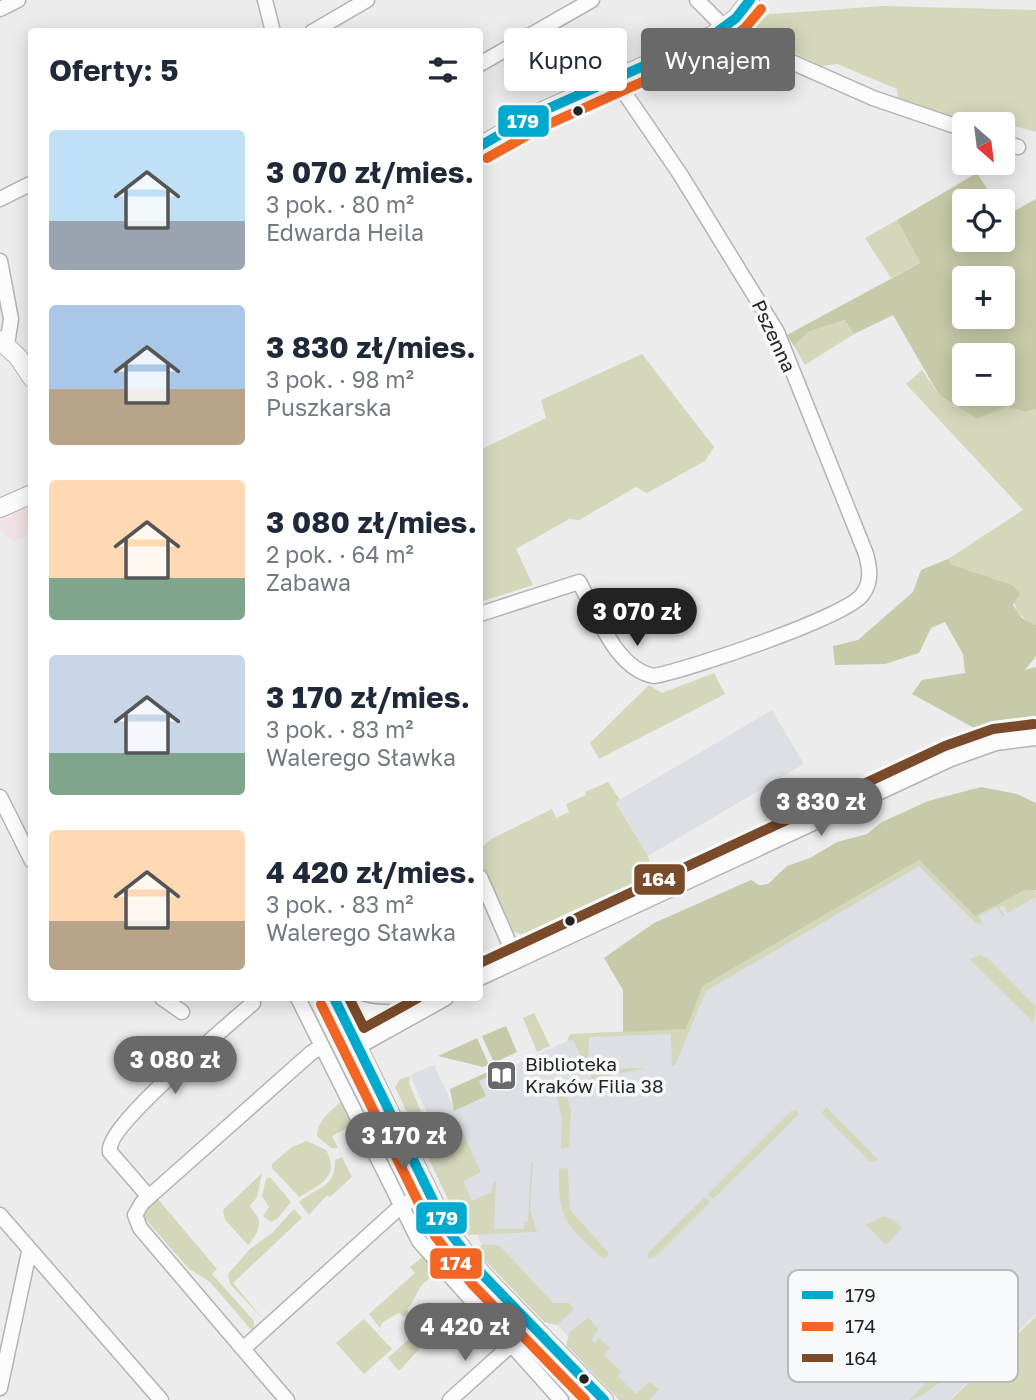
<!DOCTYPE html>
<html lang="pl">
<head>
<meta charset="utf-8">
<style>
	body { margin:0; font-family:"Golos Text",sans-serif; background:#f6f6f7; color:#1f2937; height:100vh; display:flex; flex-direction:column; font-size:26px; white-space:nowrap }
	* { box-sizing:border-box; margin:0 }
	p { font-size:23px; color:#747a83 }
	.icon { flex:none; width:38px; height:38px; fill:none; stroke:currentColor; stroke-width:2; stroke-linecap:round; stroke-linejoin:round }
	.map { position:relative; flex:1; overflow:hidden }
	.side { position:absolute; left:28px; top:28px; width:455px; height:973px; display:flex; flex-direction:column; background:#fff; border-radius:7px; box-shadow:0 4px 18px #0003 }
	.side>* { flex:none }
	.top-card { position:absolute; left:504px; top:28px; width:427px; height:63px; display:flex; gap:14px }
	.needle { width:46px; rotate:152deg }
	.fabs { position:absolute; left:952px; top:112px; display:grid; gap:14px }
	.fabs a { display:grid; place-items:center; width:63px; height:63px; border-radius:7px; background:#fff; box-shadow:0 4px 18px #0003; font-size:35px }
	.price { position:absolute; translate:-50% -60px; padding:0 16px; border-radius:24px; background:#69696a; color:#fff; font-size:23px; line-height:46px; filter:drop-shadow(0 2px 4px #0008) }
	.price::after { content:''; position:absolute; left:50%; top:42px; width:21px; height:16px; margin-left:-10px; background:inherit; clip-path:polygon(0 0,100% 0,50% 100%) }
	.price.on { background:#222; color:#fff }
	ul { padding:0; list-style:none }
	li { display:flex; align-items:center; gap:21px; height:175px; padding:0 21px }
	li span { display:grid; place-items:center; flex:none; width:196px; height:140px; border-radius:7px; color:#555 }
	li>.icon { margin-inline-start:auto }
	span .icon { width:84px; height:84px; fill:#fffc; stroke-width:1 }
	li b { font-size:30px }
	h2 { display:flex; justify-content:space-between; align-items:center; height:84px; padding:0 21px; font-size:30px }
	.tag { padding:0 24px; border-radius:7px; background:#fff; box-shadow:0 4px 18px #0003; font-size:24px; line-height:63px }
	.tag.on { background:#69696a; color:#fff }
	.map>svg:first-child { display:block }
</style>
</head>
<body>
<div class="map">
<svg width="1036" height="1400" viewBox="0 0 1036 1400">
	<rect width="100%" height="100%" fill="#ececec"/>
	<!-- commercial -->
	<path fill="#f0e2e5" d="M31,505V533L13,542L0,529V519Z"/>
	<!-- built -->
	<path fill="#dcdfe3" d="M772,710L804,764L648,856L616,802Z
		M919,860L1002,903L1025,890H1036V1314L950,1400H630L483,1248L454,1181L464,1176L445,1135L438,1137L410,1075L434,1065L455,1110L479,1081L567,1041L570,1034L686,1029L700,992Z"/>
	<!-- green -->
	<path fill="#d4d7ba" d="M883,6L1036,10V132L1010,125L1003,135V124H976L898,100L897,89L837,64L822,66L749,31L759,15Z
		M897,220L920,263L891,278L865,238Z
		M846,320L854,334L805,365L794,346L808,332Z
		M642,354L714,447L705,461L647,493L636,487L579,520L569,519L516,549L533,585L480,602V450L546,418L541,400Z
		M922,370L939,395L977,419L1007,407L1026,412L1036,409V625C1016,616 1013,607 1013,585L953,565L948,559L1023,510L906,384Z
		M714,673L725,694L599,759L590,743L649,685L662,693Z
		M1036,716V729L979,739L976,729L1007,719Z
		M608,782L620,800L616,803L648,856L656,887L542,935L540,933C525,939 524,935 512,931L480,861V849L493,838L552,809L556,818L569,812L566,804L586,795L585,792Z
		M919,860L975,916L1025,890H1035L1036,897L1007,913L1004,905L999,907L1005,915L1002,916L997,907L979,916L983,925L974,922L919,866L706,991L675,1065L672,1066L671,1034L589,1037L588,1057L596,1069L647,1068L592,1079L573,1040L567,1041L570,1034L686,1029L703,986Z
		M980,955L989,959L1036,1007L1033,1022L969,959Z
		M534,1013L550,1046L537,1052L523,1018Z
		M410,1076L409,1083L430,1133L439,1141L462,1131L481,1172L463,1181L472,1201L492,1192L493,1182L496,1180L494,1229H524V1222L528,1221L531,1162L533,1161L530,1210L537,1232L468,1235L461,1227L395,1087L400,1079Z
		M565,1091L571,1110L569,1147L561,1149L562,1117L556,1094Z
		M342,1101L354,1124L332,1136L338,1148H331L317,1136C318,1119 331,1111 342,1101Z
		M826,1107L878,1160L877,1161L870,1162L822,1113Z
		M796,1110L799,1114L713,1199L708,1194L791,1111Z
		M307,1141L326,1150C341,1177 319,1185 299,1197L272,1168V1164L292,1147Z
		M342,1157L352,1177L330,1197L327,1195L309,1215L299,1202C316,1187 336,1189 335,1160Z
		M562,1168L568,1169L570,1210L609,1253L606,1258L601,1257C566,1224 558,1220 559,1170Z
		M262,1173L257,1197L250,1206C251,1210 255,1212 257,1216C263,1225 254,1239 248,1245L225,1220L223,1210Z
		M270,1177L291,1202L277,1219L271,1222L263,1216L269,1207L262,1196L266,1179Z
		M705,1197L710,1202L655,1257L648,1258V1253Z
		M157,1198L217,1269L212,1274L254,1321V1333L210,1282L188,1268L141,1214Z
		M294,1209L302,1218L233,1283L262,1318L230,1284L228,1274L250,1249L272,1233Z
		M883,1216L894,1220L902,1228L886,1245L866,1225Z
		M484,1244L500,1246L553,1303H569L574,1309L557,1325L544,1322L480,1255L478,1248Z
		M425,1255L443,1274C417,1277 418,1299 407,1309C412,1318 416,1324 410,1333L407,1317L398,1313L383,1322L380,1328L369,1314L415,1273L410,1267Z
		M969,1299C978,1305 986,1315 985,1326C983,1345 927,1400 909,1400L975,1334L972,1329H984L983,1323H971L966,1301Z
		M429,1310L446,1328L424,1348L422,1346L399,1371L388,1358L411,1337L417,1321Z
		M1036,1316V1400H951Z
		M588,1317L598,1329L592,1340L596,1344L598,1337L610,1348L604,1355L621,1372L618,1376L636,1394L649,1382L659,1389L649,1400H619L566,1345L570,1332Z
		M364,1319L392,1349L364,1374L336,1343Z"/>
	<!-- forest -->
	<path fill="#c7caa8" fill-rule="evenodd" d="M977,173L995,201H964V240H1003V214L1005,216L1036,199V409L1026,412L1007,407L977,419L939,395L893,315L854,334L845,320L808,332L794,346L787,335L920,263L897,220ZM964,278H1003V317H964ZM1003,355V394H964V355Z
		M948,559L953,565L1013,585L1020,594L1013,605L1022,618L1036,625V656L1025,670L1036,667V716L1007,719L976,729L912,694L922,680L965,673L963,654L945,622L931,628L919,653L885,664L835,665L833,646L858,640L913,592L921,570Z
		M981,787L1017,794L1036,803V890H1025L975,916L919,860L703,986L686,1029L623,1032V990L604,958L654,923L751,880L759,885L768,884L787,866L810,858L837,842L867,834L882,822L928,801Z
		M506,1026L517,1052L494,1063L482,1036Z
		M477,1038L489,1065L483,1067L438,1056Z
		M488,1072L490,1076L479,1081L486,1096L454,1111L450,1089Z"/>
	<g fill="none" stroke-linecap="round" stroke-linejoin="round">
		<defs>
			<path id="minor" d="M265,0L273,32
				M697,0L725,28L742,40L873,98L964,129
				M0,9L18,0
				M312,32L367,0
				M480,64L592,0
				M1003,142L1018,147
				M0,199L32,183
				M0,261L11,319L7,345
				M480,614L579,582C597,613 615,669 654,676C687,670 844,618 862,595C872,582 870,569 866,554L777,332L680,174L615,79
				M0,797L32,861
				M480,877L517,961
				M480,978L951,759L996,743L1036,738
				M162,998L182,1012
				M298,998L419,1241L561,1400
				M339,998C355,1010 377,1013 397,1012
				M353,1036L428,998
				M321,1047L311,1053L142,1203L135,1215L140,1228L243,1349L401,1206L427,1192
				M358,1047L446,998
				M149,1197L110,1152C104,1127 230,1024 253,1003
				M0,1215L161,1400
				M243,1349L287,1400
				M0,1388L29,1252
				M450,1400L532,1326"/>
			<path id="tertiary" d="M480,146L536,114L713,35L736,18L750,0
				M0,340L18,357L32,378
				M0,508L32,494
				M334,998L447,1229L482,1274L604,1400"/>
		</defs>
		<!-- minor casing -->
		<use href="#minor" stroke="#b3b3b3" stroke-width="17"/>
		<!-- tertiary casing -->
		<use href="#tertiary" stroke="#b3b3b3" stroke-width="20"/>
		<!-- minor -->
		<use href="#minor" stroke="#fcfcfc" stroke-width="14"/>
		<!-- tertiary -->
		<use href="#tertiary" stroke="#fcfcfc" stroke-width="18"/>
		<defs>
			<path id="bus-1" d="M480,146L536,114L713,35L736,18L750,0
				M334,998L447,1229L482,1274L604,1400"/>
			<path id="bus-2" d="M487,158L542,127L720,47L745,28L761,9
				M321,1004L435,1236L472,1284L585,1400"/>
			<path id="bus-3" d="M480,963L945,746L993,729L1034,724
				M349,998L364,1028L418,998"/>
		</defs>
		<!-- bus-1 casing -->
		<use href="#bus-1" stroke="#f8f9fa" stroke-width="16"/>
		<!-- bus-2 casing -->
		<use href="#bus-2" stroke="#f8f9fa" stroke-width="16"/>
		<!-- bus-3 casing -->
		<use href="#bus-3" stroke="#f8f9fa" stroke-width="16"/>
		<!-- bus-1 -->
		<use href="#bus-1" stroke="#00a9ce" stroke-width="10"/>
		<!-- bus-2 -->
		<use href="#bus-2" stroke="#f26522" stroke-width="10"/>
		<!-- bus-3 -->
		<use href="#bus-3" stroke="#7a4b2a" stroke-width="10"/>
	</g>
	<!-- icons -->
	<defs>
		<symbol id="library-square" viewBox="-11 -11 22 22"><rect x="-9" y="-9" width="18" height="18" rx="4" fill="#69696a" stroke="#f8f9fa"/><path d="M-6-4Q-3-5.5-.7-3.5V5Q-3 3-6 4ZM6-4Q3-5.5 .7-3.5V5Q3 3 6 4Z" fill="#fff"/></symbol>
	</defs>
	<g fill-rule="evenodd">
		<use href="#library-square" x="484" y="1058" width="35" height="35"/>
	</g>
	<!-- markers -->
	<g fill="#232324" stroke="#f8f9fa" stroke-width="2.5">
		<circle cx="578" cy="111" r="6"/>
		<circle cx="570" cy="921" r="6"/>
		<circle cx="584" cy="1379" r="6"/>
	</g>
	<g text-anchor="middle" stroke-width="7" stroke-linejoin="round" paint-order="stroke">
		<!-- street labels -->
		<g font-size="19" fill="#232324" stroke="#f8f9fa">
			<text transform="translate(774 336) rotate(65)" y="7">Pszenna</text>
		</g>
		<!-- poi labels -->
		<g font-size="19" fill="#232324" stroke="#f8f9fa" text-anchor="start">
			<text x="525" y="1071">Biblioteka<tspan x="525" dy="22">Kraków Filia 38</tspan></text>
		</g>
	</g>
	<!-- legend -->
	<rect x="788" y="1270" width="230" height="112" rx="10" fill="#f8f9fa" stroke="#b8b9ba" stroke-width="2"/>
	<rect x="802" y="1291" width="31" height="8" fill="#00a9ce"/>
	<rect x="802" y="1322" width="31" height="9" fill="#f26522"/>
	<rect x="802" y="1354" width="31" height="8" fill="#7a4b2a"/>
	<g font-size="19" fill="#232324">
		<text x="845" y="1302">179</text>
		<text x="845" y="1333">174</text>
		<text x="845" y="1365">164</text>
	</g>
	<g stroke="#f8f9fa" stroke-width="2.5">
		<rect x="497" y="104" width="53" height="34" rx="7" fill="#00a9ce"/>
		<rect x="633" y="863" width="53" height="33" rx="7" fill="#7a4b2a"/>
		<rect x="415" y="1201" width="53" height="34" rx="7" fill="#00a9ce"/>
		<rect x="429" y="1247" width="54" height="33" rx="7" fill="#f26522"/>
	</g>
	<g font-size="19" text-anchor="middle" font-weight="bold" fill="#fff">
		<text x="523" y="128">179</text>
		<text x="659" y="886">164</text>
		<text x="442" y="1225">179</text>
		<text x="456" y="1270">174</text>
	</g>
</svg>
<div class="fabs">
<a><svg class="needle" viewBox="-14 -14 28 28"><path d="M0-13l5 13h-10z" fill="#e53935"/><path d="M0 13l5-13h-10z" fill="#747a83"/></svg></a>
<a><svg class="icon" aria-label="locate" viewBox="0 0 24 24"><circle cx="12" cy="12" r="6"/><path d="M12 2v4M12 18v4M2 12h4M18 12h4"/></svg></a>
<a>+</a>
<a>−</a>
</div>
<b class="price on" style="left:637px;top:648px">3 070 zł</b>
<b class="price" style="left:821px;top:838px">3 830 zł</b>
<b class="price" style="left:175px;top:1096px">3 080 zł</b>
<b class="price" style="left:404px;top:1172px">3 170 zł</b>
<b class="price" style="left:465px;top:1363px">4 420 zł</b>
<div class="top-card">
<a class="tag">Kupno</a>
<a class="tag on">Wynajem</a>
</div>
<section class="side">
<h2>Oferty: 5<svg class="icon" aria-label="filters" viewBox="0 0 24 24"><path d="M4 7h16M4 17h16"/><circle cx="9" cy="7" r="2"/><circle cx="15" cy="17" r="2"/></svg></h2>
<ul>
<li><span style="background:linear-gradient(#bfe0f5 65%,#9aa5b1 0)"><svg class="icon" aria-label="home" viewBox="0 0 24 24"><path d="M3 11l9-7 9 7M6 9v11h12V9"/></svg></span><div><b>3 070 zł/mies.</b><p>3 pok. · 80 m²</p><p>Edwarda Heila</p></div></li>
<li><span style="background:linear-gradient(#a9c7e8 60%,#b9a48a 0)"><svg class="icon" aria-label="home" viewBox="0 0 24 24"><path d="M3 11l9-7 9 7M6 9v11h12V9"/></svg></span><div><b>3 830 zł/mies.</b><p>3 pok. · 98 m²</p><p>Puszkarska</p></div></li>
<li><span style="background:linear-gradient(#ffd9b3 70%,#7fa58c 0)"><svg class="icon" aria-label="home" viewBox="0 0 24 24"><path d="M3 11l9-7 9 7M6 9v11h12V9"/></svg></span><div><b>3 080 zł/mies.</b><p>2 pok. · 64 m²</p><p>Zabawa</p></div></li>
<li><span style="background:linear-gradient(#c9d6e8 70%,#7fa58c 0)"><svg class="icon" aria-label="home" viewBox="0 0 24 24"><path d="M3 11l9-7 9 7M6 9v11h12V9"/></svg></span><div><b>3 170 zł/mies.</b><p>3 pok. · 83 m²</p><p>Walerego Sławka</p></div></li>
<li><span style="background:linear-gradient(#ffd9b3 65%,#b9a48a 0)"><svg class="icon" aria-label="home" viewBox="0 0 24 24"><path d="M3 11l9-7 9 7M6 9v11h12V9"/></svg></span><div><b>4 420 zł/mies.</b><p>3 pok. · 83 m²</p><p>Walerego Sławka</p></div></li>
</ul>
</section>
</div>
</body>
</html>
